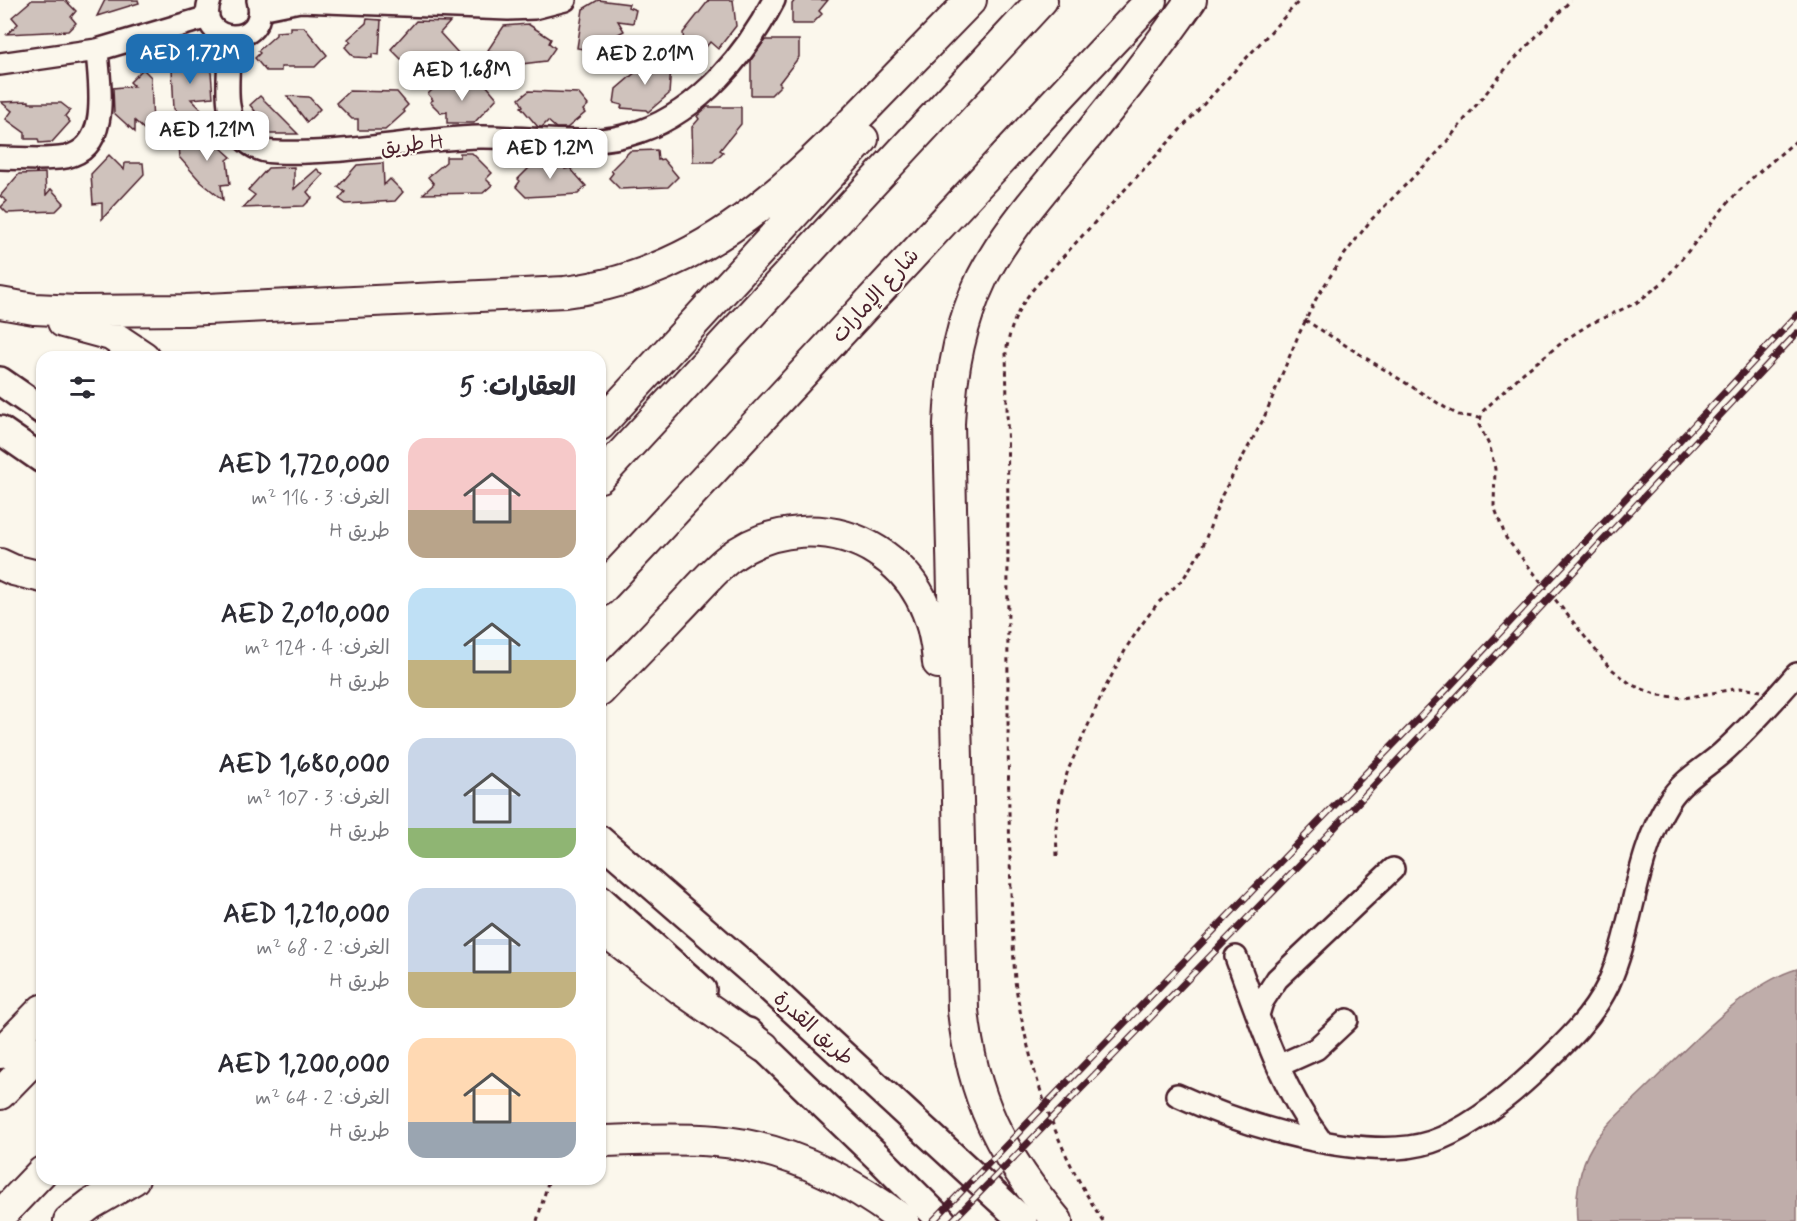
<!DOCTYPE html>
<html lang="ar">
<head>
<meta charset="utf-8">
<style>
	body { margin:0; font-family:Mynerve,"Playpen Sans Arabic",sans-serif; background:#f2f2f3; color:#2b2b33; direction:rtl; height:100vh; display:flex; flex-direction:column; font-size:22px; white-space:nowrap }
	* { box-sizing:border-box; margin:0 }
	p { font-size:20px; color:#7c7c81 }
	.icon { flex:none; width:33px; height:33px; fill:none; stroke:currentColor; stroke-width:2; stroke-linecap:round; stroke-linejoin:round }
	.map { position:relative; flex:1; overflow:hidden; direction:ltr }
	.drawer { position:absolute; left:36px; top:351px; width:570px; height:834px; display:flex; flex-direction:column; background:#fff; border-radius:18px; box-shadow:0 2px 4px #0004; direction:rtl }
	.drawer>* { flex:none }
	.price { position:absolute; translate:-50% -51px; padding:0 14px; border-radius:12px; background:#fff; color:#222; font-size:20px; line-height:39px; filter:drop-shadow(0 2px 3px #0008) }
	.price::after { content:''; position:absolute; left:50%; top:36px; width:18px; height:14px; margin-left:-9px; background:inherit; clip-path:polygon(0 0,100% 0,50% 100%) }
	.price.active { background:#1f6fb2; color:#fff }
	ul { padding:0; list-style:none }
	li { display:flex; align-items:center; gap:18px; height:150px; padding:0 30px }
	li span { display:grid; place-items:center; flex:none; width:168px; height:120px; border-radius:18px; color:#555 }
	li>.icon { margin-inline-start:auto }
	span .icon { width:72px; height:72px; fill:#fffc; stroke-width:1 }
	li b { font-size:26px }
	h2 { display:flex; justify-content:space-between; align-items:center; height:72px; padding:0 30px; font-size:26px }
	.map>svg:first-child { display:block }
</style>
</head>
<body>
<div class="map">
<svg width="1797" height="1221" viewBox="0 0 1797 1221">
	<rect width="100%" height="100%" fill="#fbf7ec"/>
	<filter id="ink" filterUnits="userSpaceOnUse"><feTurbulence type="fractalNoise" baseFrequency=".0167" numOctaves="2"/><feDisplacementMap in="SourceGraphic" scale="12" xChannelSelector="R" yChannelSelector="G"/><feConvolveMatrix kernelMatrix="1 2 1 2 8 2 1 2 1" color-interpolation-filters="sRGB"/></filter>
	<g filter="url(#ink)">
		<!-- water -->
		<path fill="#bfadaa" stroke="#907477" stroke-width="1.5" d="M1797,969V1221H1577C1575,1197 1579,1167 1592,1146C1606,1123 1629,1105 1648,1086C1686,1049 1745,984 1797,969Z"/>
		<!-- building -->
		<path fill="#cfc2bc" stroke="#4a1f2b" stroke-width="1.5" d="M32,0H65L76,11L71,17L76,23L68,31L7,34L18,24L12,17Z
			M105,0H138L139,3L97,16Z
			M598,0L629,4L628,7L636,10L633,23L618,21L624,31L589,50L577,48L583,9Z
			M709,0H733L736,26L718,49L710,42L706,47L691,49V46H684L683,33Z
			M795,0H828L819,11L822,14L812,24H792V4Z
			M367,19L381,20L379,55L372,54V58L354,57L345,47L351,42L348,39L366,23Z
			M416,21L450,22L440,33L459,54L452,61L401,59L391,49Z
			M528,24L551,39L549,43L555,48L546,61L496,67L486,59L491,52L488,50L504,26Z
			M290,27H304L327,55L315,67H281V71H266L255,58L260,53L258,51L276,35V32L290,31Z
			M765,40H799V57L779,83L781,85L771,95H751V60Z
			M171,49L183,60L189,53L211,72L213,97L191,99L201,109L189,123L174,109Z
			M652,58L668,60V67H671L669,94L648,112L646,110L621,108L622,105L614,103L616,89Z
			M143,69L151,77L153,126L147,132L135,121V132L114,113L113,88L134,86L130,82Z
			M438,84L486,85L497,98L474,123H447V112L441,113L430,102L433,100L428,94Z
			M349,91L397,92L408,105L403,110L405,112L385,130H358V119H352L336,103Z
			M529,91L578,93L588,105L583,110L585,113L567,128H556L548,121L542,127H538L521,107L523,106L519,99Z
			M260,96L298,134H269V123L263,124L253,113L255,111L250,105Z
			M287,96L309,97L320,109L307,122Z
			M29,101V103H61L70,110L65,116L70,122L52,142L39,143L38,139H25V133L6,119L12,111L1,102Z
			M707,107H741V124L720,150L723,152L713,162H693L692,127L699,119L697,116Z
			M214,136L224,144L221,148L231,157L227,160L230,184L221,185L223,200L201,182L179,157L178,146H186V138Z
			M657,150L658,160L663,159L678,177L668,187L620,189L609,178L613,173L611,170L630,151Z
			M460,153H472L492,173L486,179L492,185L483,193L423,194L434,184L428,177L446,162V157H460Z
			M109,155L124,170L125,163H143L144,174L102,219V203L93,204L91,174Z
			M561,158L565,162V169L570,168L586,186L578,194L526,197L516,187L520,181L518,179L537,160Z
			M383,163L384,185L390,179L403,192L395,201L346,204L339,199L345,192L338,187L357,165Z
			M294,167V189L317,169L323,175L307,192L312,198L304,206L243,208L255,195L248,190L268,168Z
			M45,173L46,195L51,189L64,203L56,211L7,213L1,207L7,201L0,196L19,174Z"/>
		<g fill="none" stroke-linecap="round" stroke-linejoin="round">
			<defs>
				<path id="minor" d="M210,0C193,46 271,50 258,0
					M260,9L300,1L508,9L534,8L565,0
					M230,37C230,69 219,118 246,141C254,148 265,152 275,152C344,155 411,139 479,137C532,136 589,150 641,131C700,110 746,54 774,0
					M0,64L97,50L208,17
					M0,158C21,158 45,161 66,157C112,147 99,84 97,50
					M1236,957C1260,1021 1280,1086 1321,1141
					M1258,1015L1262,1002L1277,979L1393,869
					M1278,1066L1316,1049L1347,1020
					M1177,1095C1240,1124 1363,1164 1431,1142C1467,1130 1508,1097 1536,1071C1563,1045 1591,1020 1608,985C1634,928 1634,857 1669,801C1682,780 1704,769 1722,753C1749,729 1773,701 1797,674"/>
				<path id="major" d="M0,381L42,410
					M0,430L42,459
					M600,840L757,976L1023,1221
					M600,899L702,990
					M748,1032L883,1162L942,1221"/>
				<path id="highway" d="M0,303L34,309L77,311L186,310L565,292C694,276 779,197 866,108C901,72 936,36 971,0
					M63,322L111,335L144,357
					M600,425L863,139
					M600,477L1042,0
					M0,564L13,570L42,577
					M600,591C785,395 966,195 1151,0
					M600,691C625,665 651,639 676,612C693,595 709,575 727,560C770,526 831,522 877,551C917,576 935,617 938,663
					M600,927L682,990L764,1047
					M0,1053L42,1010
					M0,1094L42,1051
					M600,1141C638,1140 677,1138 716,1141C786,1147 849,1179 904,1221
					M0,1216L42,1172
					M69,1221L91,1204L134,1179
					M1057,1221C1001,1154 972,1098 963,1010L949,424C951,373 960,324 982,278C1006,231 1041,193 1074,152C1115,103 1154,53 1191,0"/>
			</defs>
			<!-- minor casing -->
			<use href="#minor" stroke="#4a1f2b" stroke-width="26"/>
			<!-- major casing -->
			<use href="#major" stroke="#4a1f2b" stroke-width="32"/>
			<!-- highway casing -->
			<use href="#highway" stroke="#4a1f2b" stroke-width="34"/>
			<!-- path -->
			<path stroke="#4a1f2b" stroke-width="3" stroke-dasharray="4.5 4.5" stroke-linecap="butt" d="M1305,320L1449,410L1459,415L1480,418
				M1761,691L1740,688L1684,698L1658,695L1632,685L1609,667L1506,538L1494,506L1495,469L1490,447L1479,425L1482,412L1523,373L1568,338L1590,324L1636,303L1662,283L1730,200L1751,179L1797,140
				M1057,856L1056,827L1060,798L1068,770L1104,690L1128,645L1142,624L1157,604L1183,579L1201,551L1222,495L1263,420L1298,336L1316,299L1341,259L1371,220L1439,151L1508,66L1571,0
				M537,1221L549,1179
				M1103,1221C1055,1148 1028,1067 1015,981C1003,772 1011,562 1006,353C1010,327 1018,307 1035,287L1300,0"/>
			<!-- minor -->
			<use href="#minor" stroke="#fbf7ec" stroke-width="21"/>
			<!-- major -->
			<use href="#major" stroke="#fbf7ec" stroke-width="27"/>
			<!-- highway -->
			<use href="#highway" stroke="#fbf7ec" stroke-width="30"/>
			<defs>
				<path id="rail" d="M933,1221L1451,685L1797,315
					M952,1221L1309,855L1797,333"/>
			</defs>
			<!-- rail casing -->
			<use href="#rail" stroke="#4a1f2b" stroke-width="7"/>
			<!-- rail -->
			<use href="#rail" stroke="#fbf7ec" stroke-width="4.5" stroke-dasharray="14" stroke-linecap="butt"/>
		</g>
	</g>
	<g text-anchor="middle" stroke-width="4.5" stroke-linejoin="round" paint-order="stroke">
		<!-- street labels -->
		<g font-size="21" fill="#4a1f2b" stroke="#fbf7ec">
			<text transform="translate(412 144) rotate(-7)" y="7">طريق H</text>
			<text transform="translate(875 295) rotate(-48)" y="7">شارع الإمارات</text>
			<text transform="translate(814 1028) rotate(42)" y="7">طريق القدرة</text>
		</g>
	</g>
</svg>
<b class="price active" style="left:190px;top:85px">AED 1.72M</b>
<b class="price" style="left:645px;top:86px">AED 2.01M</b>
<b class="price" style="left:462px;top:102px">AED 1.68M</b>
<b class="price" style="left:207px;top:162px">AED 1.21M</b>
<b class="price" style="left:550px;top:180px">AED 1.2M</b>
<section class="drawer">
<h2>العقارات: 5<svg class="icon" aria-label="filters" viewBox="0 0 24 24"><path d="M4 7h16M4 17h16"/><circle cx="9" cy="7" r="2"/><circle cx="15" cy="17" r="2"/></svg></h2>
<ul>
<li><span style="background:linear-gradient(#f6c9c9 60%,#b9a48a 0)"><svg class="icon" aria-label="home" viewBox="0 0 24 24"><path d="M3 11l9-7 9 7M6 9v11h12V9"/></svg></span><div><b>AED 1,720,000</b><p>الغرف: 3 · 116 m²</p><p>طريق H</p></div></li>
<li><span style="background:linear-gradient(#bfe0f5 60%,#c2b280 0)"><svg class="icon" aria-label="home" viewBox="0 0 24 24"><path d="M3 11l9-7 9 7M6 9v11h12V9"/></svg></span><div><b>AED 2,010,000</b><p>الغرف: 4 · 124 m²</p><p>طريق H</p></div></li>
<li><span style="background:linear-gradient(#c9d6e8 75%,#8fb573 0)"><svg class="icon" aria-label="home" viewBox="0 0 24 24"><path d="M3 11l9-7 9 7M6 9v11h12V9"/></svg></span><div><b>AED 1,680,000</b><p>الغرف: 3 · 107 m²</p><p>طريق H</p></div></li>
<li><span style="background:linear-gradient(#c9d6e8 70%,#c2b280 0)"><svg class="icon" aria-label="home" viewBox="0 0 24 24"><path d="M3 11l9-7 9 7M6 9v11h12V9"/></svg></span><div><b>AED 1,210,000</b><p>الغرف: 2 · 68 m²</p><p>طريق H</p></div></li>
<li><span style="background:linear-gradient(#ffd9b3 70%,#9aa5b1 0)"><svg class="icon" aria-label="home" viewBox="0 0 24 24"><path d="M3 11l9-7 9 7M6 9v11h12V9"/></svg></span><div><b>AED 1,200,000</b><p>الغرف: 2 · 64 m²</p><p>طريق H</p></div></li>
</ul>
</section>
</div>
</body>
</html>
